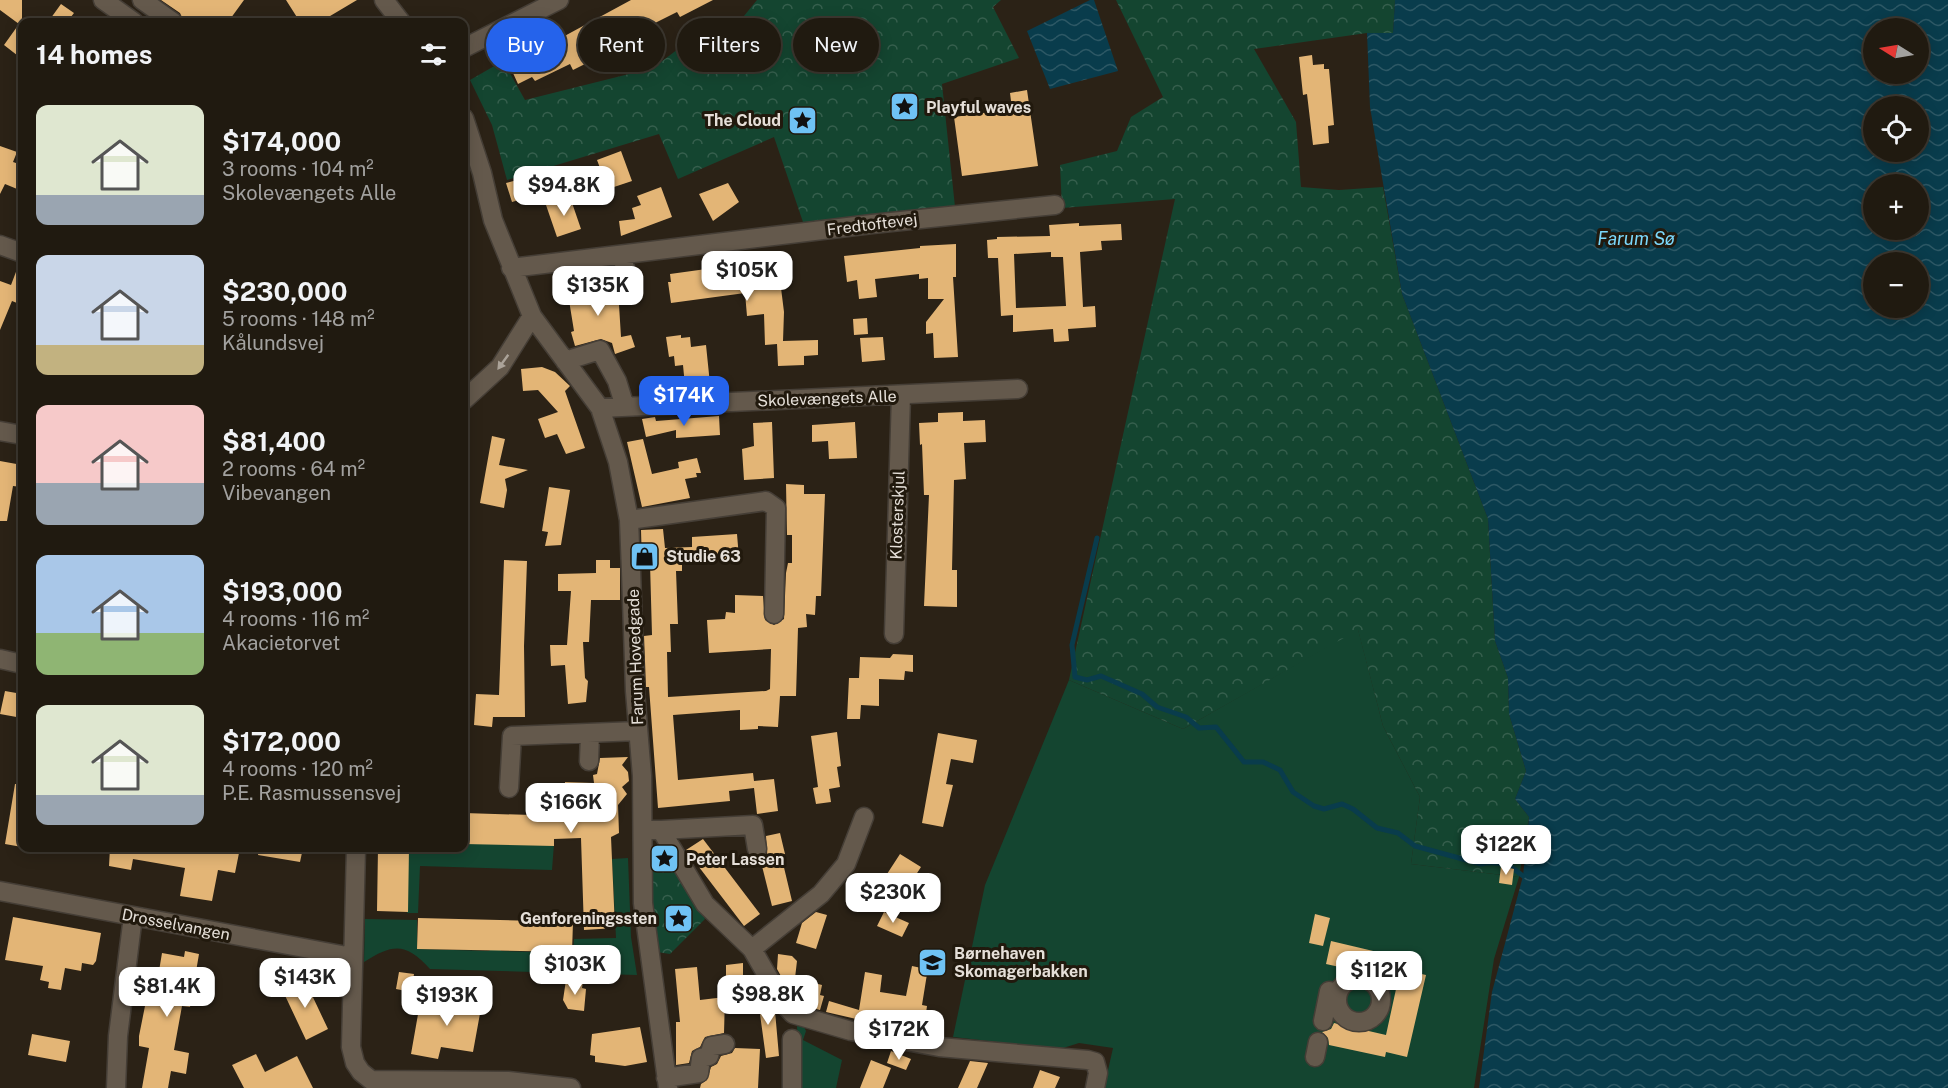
<!DOCTYPE html>
<html lang="en">
<head>
<meta charset="utf-8">
<style>
	body { margin:0; font-family:"Public Sans",sans-serif; background:#2d271e; color:#f1f3f6; height:100vh; display:flex; flex-direction:column; font-size:22px; white-space:nowrap }
	* { box-sizing:border-box; margin:0 }
	p { font-size:20px; color:#a2a19f }
	.icon { flex:none; width:33px; height:33px; fill:none; stroke:currentColor; stroke-width:2; stroke-linecap:round; stroke-linejoin:round }
	.map { position:relative; flex:1; overflow:hidden }
	.side { position:absolute; left:18px; top:18px; width:450px; height:834px; display:flex; flex-direction:column; background:#201a10; border-radius:12px; box-shadow:0 3px 15px #0003,0 0 0 2px #3d3830 }
	.side>* { flex:none }
	.hud { position:absolute; left:486px; top:18px; width:570px; height:54px; display:flex; gap:12px }
	.needle { width:39px; rotate:281deg }
	.buttons { position:absolute; left:1863px; top:18px; display:grid; gap:12px }
	.buttons a { display:grid; place-items:center; width:66px; height:66px; border-radius:50%; background:#201a10; box-shadow:0 3px 15px #0003,0 0 0 2px #3d3830; font-size:30px }
	.price { position:absolute; translate:-50% -51px; padding:0 14px; border-radius:12px; background:#fff; color:#222; font-size:20px; line-height:39px; filter:drop-shadow(0 2px 3px #0008) }
	.price::after { content:''; position:absolute; left:50%; top:36px; width:18px; height:14px; margin-left:-9px; background:inherit; clip-path:polygon(0 0,100% 0,50% 100%) }
	.price.selected { background:#2563eb; color:#fff }
	ul { padding:0; list-style:none }
	li { display:flex; align-items:center; gap:18px; height:150px; padding:0 18px }
	li span { display:grid; place-items:center; flex:none; width:168px; height:120px; border-radius:12px; color:#555 }
	li>.icon { margin-inline-start:auto }
	span .icon { width:72px; height:72px; fill:#fffc; stroke-width:1 }
	li b { font-size:26px }
	h2 { display:flex; justify-content:space-between; align-items:center; height:72px; padding:0 18px; font-size:26px }
	.chip { padding:0 21px; border-radius:27px; background:#201a10; box-shadow:0 3px 15px #0003,0 0 0 2px #3d3830; font-size:21px; line-height:54px }
	.chip.selected { background:#2563eb; color:#fff }
	.map>svg:first-child { display:block }
</style>
</head>
<body>
<div class="map">
<svg width="1948" height="1088" viewBox="0 0 1948 1088">
	<defs>
		<pattern id="forest-crowns" width="20" height="18" patternUnits="userSpaceOnUse" patternTransform="scale(1.5)"><rect width="20" height="18" fill="#144530"/><path d="M2 6a3 3 0 1 1 6 0M12 15a3 3 0 1 1 6 0" fill="none" stroke="#365f4d"/></pattern>
		<pattern id="water-waves" width="16" height="10" patternUnits="userSpaceOnUse" patternTransform="scale(1.5)"><rect width="16" height="10" fill="#093c4c"/><path d="M0 5q4-4 8 0t8 0" fill="none" stroke="#2d5865"/></pattern>
	</defs>
	<rect width="100%" height="100%" fill="#2b2216"/>
	<!-- green -->
	<path fill="#144530" d="M1358,629L1383,726L1420,797L1411,864L1519,877L1494,959L1474,1088H1104L1113,1048L1079,1043L1060,1049L953,1037L985,885L1069,680L1183,729Z
		M464,842L554,844L552,870L420,866L418,913H407V848H464Z
		M628,858L631,937L637,975L430,969C406,943 394,943 364,962L365,919L417,920V949L489,951L501,939V951L573,953L574,939L616,938L612,859Z
		M797,1026L804,1027L806,1031L803,1040L842,1060L836,1088H800Z"/>
	<!-- forest -->
	<path fill="url(#forest-crowns)" d="M757,0H1001L993,7L1019,58L942,84L955,207L803,222L774,137L678,179L659,134L507,180L492,125L470,80L503,61L525,100L653,68L686,43L735,27Z
		M1116,0H1395L1393,33H1367L1254,49L1296,122L1301,187L1339,190L1383,187L1402,294L1488,519L1495,641L1508,678L1509,714L1526,771L1515,799L1529,817L1519,877L1411,864L1420,797L1383,726L1358,630L1183,729L1069,680L1175,199L1062,208L1060,165L1117,151L1131,117L1163,97Z
		M665,850L705,919L670,954L657,952C653,920 644,881 658,851Z"/>
	<!-- water -->
	<path fill="url(#water-waves)" fill-rule="evenodd" d="M1090,0H1094L1118,71L1050,89L1027,31Z
		M1395,0H1948V1088H1479L1492,992L1523,876L1529,817L1515,799L1526,771L1509,714L1508,678L1495,641L1488,519L1402,294L1370,107L1367,33H1393ZM1874,28H1918V74H1874ZM1874,106H1918V152H1874ZM1874,184H1918V230H1874ZM1874,262H1918V308H1874Z"/>
	<g fill="none" stroke-linecap="round" stroke-linejoin="round">
		<!-- stream -->
		<path stroke="#093c4c" stroke-width="5" d="M1097,538L1072,645L1075,677L1087,680L1101,676L1142,694L1157,707L1186,717L1199,728L1216,727L1244,762H1263L1280,770L1293,792L1314,806L1324,809L1342,804L1353,809L1377,828L1398,833L1415,846L1481,864C1497,860 1511,865 1523,876"/>
	</g>
	<!-- building -->
	<path fill="#e3b576" fill-rule="evenodd" d="M0,0H22V59L4,45L19,24L0,10Z
		M161,0H244L228,22H184L180,13Z
		M286,0H357L320,22H300Z
		M631,0H713L680,17L677,12L643,29L648,40L611,58L609,52L573,70L570,64L535,81L532,77L518,84L508,62L515,58L513,55L519,51L556,33L559,39Z
		M61,4L74,13L67,22H48Z
		M1312,55L1313,65L1324,64V69H1329L1334,125L1328,126L1329,143L1313,145L1307,94L1303,95L1299,57Z
		M1027,90L1038,166L962,176L954,117L1012,109L1010,93Z
		M0,146L17,152L13,162L22,165V191L5,184L0,194Z
		M621,151L632,181L608,189L597,160Z
		M528,177L533,196L512,202L506,183Z
		M728,183L739,202L713,221L699,194Z
		M661,187L672,217L621,236L619,221L635,219L632,208L641,205L637,196Z
		M570,197L581,229L557,237L546,205Z
		M1079,223V226L1121,224L1122,240L1101,241L1102,250L1080,252L1083,307L1095,306L1096,327L1068,329L1069,341L1054,342L1053,329L1013,332V315L1001,316L998,258H988L987,240L997,239V237L1050,236L1049,225ZM1051,252V257H1063L1066,306L1016,308L1014,254Z
		M956,244V277H953L958,357L934,358L933,333L926,334V322L944,299H928V278L919,279V274L875,279L877,297L859,299L857,280L847,282L844,256L920,248V246Z
		M19,264H22V305L12,301L0,330V281L11,285Z
		M778,264L784,312L783,341L818,340V355L804,356V365L778,366L777,344L765,345L764,314L747,316L745,293L671,303L668,282H671L670,274L728,266L729,270Z
		M613,282L619,305L621,337L631,335L635,347L615,354L612,343L601,339L575,346L571,332L574,331L568,294L578,292L577,288Z
		M867,318L868,334L854,335L853,319Z
		M681,335V338L690,337L691,347L706,345L710,384L685,386L683,365L675,366L674,356L669,357L666,337Z
		M883,337L885,360L862,362L860,338Z
		M542,367L555,372L570,386L565,391L585,448L566,454L557,434L545,438L538,419L558,412L538,390L523,391L521,369Z
		M963,412V421L985,420L986,442L964,443L966,479L954,480L952,570H957V607L924,606L929,495H924L922,444L920,445L919,423L938,422V413Z
		M719,416L720,435L676,438V430L646,437L642,419L655,417L656,421Z
		M772,422L774,478L744,480L742,449L754,446L753,423Z
		M855,422L857,458L829,459L828,441L812,442V425Z
		M492,436L505,439L499,465L528,470L505,479L507,490L504,508L480,503Z
		M643,439L652,474L679,468L678,462L697,458L701,473H696L697,477L685,479L690,498L642,507L627,442Z
		M0,461L22,465V487L13,486L7,521H0Z
		M786,484L804,485V494H825L821,596H816L815,615L806,614L807,627L798,628L796,696H780L778,727L758,726V729L740,730V710L673,715L678,780L753,773L754,781L774,779L778,811L757,814L754,788L729,791L730,801L658,808L649,687H646L644,636L652,635L650,563L642,564L641,530L663,529L665,548L692,547V537L737,534L739,558L682,561V571H676L678,624H670L671,652H667L668,697L766,691L770,689L771,649L709,653L707,620L725,619L726,612L735,613V595L763,596L765,620L774,625L784,619L786,573L788,563H792V535H787Z
		M549,487L570,490L561,545L545,546L548,532L542,531Z
		M504,560L527,561L524,646L525,717H493L492,727L474,725L476,694L499,695Z
		M596,560H610V568H620V600H591L589,642H583L585,678L588,681L586,702L568,704L565,665L551,666L550,645H567L571,591H558V574L596,573Z
		M893,654L913,655V672L905,671L904,680L879,679V706L861,705L860,719H847L849,678H859L860,657L890,658Z
		M5,691L22,694V718L0,714Z
		M837,732L841,766L837,767L840,787L829,789L831,802L816,804L813,788L818,787L811,736Z
		M938,733L977,740L973,763L951,759L946,784L953,785L943,827L922,823Z
		M628,757L622,765L628,772L629,781L622,787L627,794L618,805L619,833L611,837L615,928L584,930L581,838L554,839V846L464,844V813L564,816L565,782L594,783L593,775L597,774L600,758Z
		M15,784H22V847L5,844Z
		M780,833L785,854L781,855L792,901L772,906L762,866L768,865L766,836Z
		M703,839L760,914L744,926L686,850Z
		M110,848H240L235,873L218,870L212,901L180,896L185,868L133,859L131,870L109,866Z
		M259,848H303L300,862L258,855Z
		M378,848H409L408,912L377,911Z
		M900,854L921,867L908,887L887,874Z
		M1501,866L1514,869L1512,885L1499,883Z
		M816,912L827,915L816,949L796,943L802,923Z
		M884,912L909,923L902,937L877,926Z
		M1315,914L1330,918L1323,946L1309,943Z
		M13,917L101,933L96,961L93,965L82,963L81,971L65,968L61,990L48,988L49,982L40,980L43,966L5,960Z
		M418,918L573,922L572,952L417,949Z
		M1331,941L1407,959L1404,970L1426,975L1407,1057L1386,1052L1385,1057L1329,1045L1328,1038L1322,1032L1331,1029L1334,1023L1386,1035L1398,980L1326,964Z
		M185,951L199,954L190,1007L182,1006L174,1050L189,1053L186,1074L171,1071L168,1088H142L149,1048L139,1046V1036L151,976L158,977L162,953L184,957Z
		M778,954L792,956L797,961L795,978L822,985L820,995L824,996L820,1010L799,1004L792,996L777,969Z
		M743,963V996H726V965Z
		M912,966L926,969L927,974L922,1005L927,1006L924,1027L918,1026L917,1031L900,1028L901,1025L865,1021L826,1012L829,1001L859,1010L865,972L882,975L880,992L906,996Z
		M697,967L700,1000L725,997L724,1033L705,1037L700,1047L692,1051L689,1063L676,1065V1022H680L675,969Z
		M399,972L414,974L411,992L396,989Z
		M300,978L307,993L310,991L328,1029L306,1040L281,987Z
		M566,980L583,982L582,988L586,989L584,1011L568,1009L563,1000Z
		M763,991L775,1011L779,1056L766,1058L757,992Z
		M458,993L483,997L473,1052L441,1047L438,1059L411,1054L420,1003L456,1009Z
		M640,1027L647,1062L625,1066L595,1062V1056L590,1055L592,1034Z
		M32,1034L70,1041L66,1062L28,1055Z
		M735,1048L760,1049L758,1088H700L701,1084L707,1080L711,1067L717,1064L721,1056L732,1053Z
		M891,1051L911,1059L906,1070L887,1063Z
		M256,1054L265,1072L297,1056L313,1088H244L232,1065Z
		M871,1060L891,1068L883,1088H860Z
		M970,1061L988,1063L977,1088H958Z
		M1040,1070L1060,1077L1055,1088H1033Z"/>
	<g fill="none" stroke-linecap="round" stroke-linejoin="round">
		<defs>
			<path id="minor" d="M103,0L134,22
				M142,0L173,22
				M384,0L401,22
				M464,48L559,0
				M464,118L482,173L493,220L532,316L600,408L618,462L629,520L631,571L635,691L642,776L643,903L668,1088
				M0,245L22,253
				M622,255L630,290
				M511,268L872,224L1055,205
				M565,361L600,350L617,381L625,407
				M464,400L500,367L532,316
				M600,408L1018,389
				M0,431L22,435
				M629,520L766,501L776,508L774,614
				M894,634L901,395
				M0,659L22,664
				M589,761L590,734
				M509,788L512,736L638,731
				M643,830H661L705,904L752,949L783,1003L793,1014L851,1031L939,1047L1088,1060L1095,1062L1098,1073L1095,1088
				M661,830L753,825L757,849
				M356,848L351,1047L355,1063L361,1072L371,1080L508,1081L571,1088
				M0,891L352,957
				M752,949L821,894L846,864L864,817
				M1337 1000a22 22 0 1 1 44 0a22 22 0 1 1-44 0Z
				M1323,1021L1329,991L1337,993
				M1315,1057L1318,1042
				M666,1078L699,1073L701,1058L709,1056L712,1046L725,1044
				M116,1088L118,1036L133,916
				M792,1088V1039"/>
		</defs>
		<!-- minor casing -->
		<use href="#minor" stroke="#453e36" stroke-width="21"/>
		<!-- minor -->
		<use href="#minor" stroke="#64594c" stroke-width="18"/>
	</g>
	<!-- one-way arrows -->
	<defs><path id="oneway-solid" d="M-6-.8H1V-3.2L6.5 0L1 3.2V.8H-6Z" transform="scale(1.5)"/></defs>
	<use fill="#aba399" href="#oneway-solid" transform="translate(503 362) rotate(126)"/>
	<!-- icons -->
	<defs>
		<symbol id="sight-square" viewBox="-11 -11 22 22"><rect x="-9" y="-9" width="18" height="18" rx="4" fill="#6fc2f4" stroke="#21190d"/><path d="M0-6L1.8-2.2L6-1.7L2.9 1.2L3.7 5.4L0 3.3L-3.7 5.4L-2.9 1.2L-6-1.7L-1.8-2.2Z" fill="#111"/></symbol>
		<symbol id="shop-square" viewBox="-11 -11 22 22"><rect x="-9" y="-9" width="18" height="18" rx="4" fill="#6fc2f4" stroke="#21190d"/><path d="M-5-2.5h2.3a2.7 3.5 0 0 1 5.4 0H5L5.5 6h-11ZM-1.5-2.5h3a1.5 2.3 0 0 0-3 0Z" fill="#111"/></symbol>
		<symbol id="school-square" viewBox="-11 -11 22 22"><rect x="-9" y="-9" width="18" height="18" rx="4" fill="#6fc2f4" stroke="#21190d"/><path d="M0-5L7-2L0 1L-7-2ZM-4 1L0 2.5L4 1V4Q0 6-4 4Z" fill="#111"/></symbol>
	</defs>
	<g fill-rule="evenodd">
		<use href="#sight-square" x="888" y="90" width="33" height="33"/>
		<use href="#sight-square" x="786" y="104" width="33" height="33"/>
		<use href="#shop-square" x="628" y="540" width="33" height="33"/>
		<use href="#sight-square" x="648" y="842" width="33" height="33"/>
		<use href="#sight-square" x="662" y="902" width="33" height="33"/>
		<use href="#school-square" x="916" y="946" width="33" height="33"/>
	</g>
	<g text-anchor="middle" stroke-width="6" stroke-linejoin="round" paint-order="stroke">
		<!-- poi labels -->
		<g font-size="16" font-weight="bold" fill="#e5dfd8" stroke="#21190d" text-anchor="start">
			<text x="926" y="113">Playful waves</text>
			<text x="781" y="126" text-anchor="end">The Cloud</text>
			<text x="666" y="562">Studie 63</text>
			<text x="686" y="865">Peter Lassen</text>
			<text x="657" y="924" text-anchor="end">Genforeningssten</text>
			<text x="954" y="959">Børnehaven<tspan x="954" dy="18">Skomagerbakken</tspan></text>
		</g>
		<!-- street labels -->
		<g font-size="16" fill="#e5dfd8" stroke="#21190d">
			<text transform="translate(872 224) rotate(-7)" y="6">Fredtoftevej</text>
			<text transform="translate(827 398) rotate(-2)" y="6">Skolevængets Alle</text>
			<text transform="translate(897 515) rotate(-88)" y="6">Klosterskjul</text>
			<text transform="translate(635 657) rotate(-92)" y="6">Farum Hovedgade</text>
			<text transform="translate(176 924) rotate(11)" y="6">Drosselvangen</text>
		</g>
		<!-- water labels -->
		<g font-size="18" font-style="italic" fill="#7bd8fb" stroke="#21190d">
			<text x="1636" y="245">Farum Sø</text>
		</g>
	</g>
</svg>
<div class="buttons">
<a><svg class="needle" viewBox="-14 -14 28 28"><path d="M0-13l5 13h-10z" fill="#e53935"/><path d="M0 13l5-13h-10z" fill="#a2a19f"/></svg></a>
<a><svg class="icon" aria-label="locate" viewBox="0 0 24 24"><circle cx="12" cy="12" r="6"/><path d="M12 2v4M12 18v4M2 12h4M18 12h4"/></svg></a>
<a>+</a>
<a>−</a>
</div>
<b class="price" style="left:564px;top:217px">$94.8K</b>
<b class="price" style="left:747px;top:302px">$105K</b>
<b class="price" style="left:598px;top:317px">$135K</b>
<b class="price selected" style="left:684px;top:427px">$174K</b>
<b class="price" style="left:571px;top:834px">$166K</b>
<b class="price" style="left:1506px;top:876px">$122K</b>
<b class="price" style="left:893px;top:924px">$230K</b>
<b class="price" style="left:575px;top:996px">$103K</b>
<b class="price" style="left:1379px;top:1002px">$112K</b>
<b class="price" style="left:305px;top:1009px">$143K</b>
<b class="price" style="left:167px;top:1018px">$81.4K</b>
<b class="price" style="left:768px;top:1026px">$98.8K</b>
<b class="price" style="left:447px;top:1027px">$193K</b>
<b class="price" style="left:899px;top:1061px">$172K</b>
<div class="hud">
<a class="chip selected">Buy</a>
<a class="chip">Rent</a>
<a class="chip">Filters</a>
<a class="chip">New</a>
</div>
<section class="side">
<h2>14 homes<svg class="icon" aria-label="filters" viewBox="0 0 24 24"><path d="M4 7h16M4 17h16"/><circle cx="9" cy="7" r="2"/><circle cx="15" cy="17" r="2"/></svg></h2>
<ul>
<li><span style="background:linear-gradient(#dfe7d0 75%,#9aa5b1 0)"><svg class="icon" aria-label="home" viewBox="0 0 24 24"><path d="M3 11l9-7 9 7M6 9v11h12V9"/></svg></span><div><b>$174,000</b><p>3 rooms · 104 m²</p><p>Skolevængets Alle</p></div></li>
<li><span style="background:linear-gradient(#c9d6e8 75%,#c2b280 0)"><svg class="icon" aria-label="home" viewBox="0 0 24 24"><path d="M3 11l9-7 9 7M6 9v11h12V9"/></svg></span><div><b>$230,000</b><p>5 rooms · 148 m²</p><p>Kålundsvej</p></div></li>
<li><span style="background:linear-gradient(#f6c9c9 65%,#9aa5b1 0)"><svg class="icon" aria-label="home" viewBox="0 0 24 24"><path d="M3 11l9-7 9 7M6 9v11h12V9"/></svg></span><div><b>$81,400</b><p>2 rooms · 64 m²</p><p>Vibevangen</p></div></li>
<li><span style="background:linear-gradient(#a9c7e8 65%,#8fb573 0)"><svg class="icon" aria-label="home" viewBox="0 0 24 24"><path d="M3 11l9-7 9 7M6 9v11h12V9"/></svg></span><div><b>$193,000</b><p>4 rooms · 116 m²</p><p>Akacietorvet</p></div></li>
<li><span style="background:linear-gradient(#dfe7d0 75%,#9aa5b1 0)"><svg class="icon" aria-label="home" viewBox="0 0 24 24"><path d="M3 11l9-7 9 7M6 9v11h12V9"/></svg></span><div><b>$172,000</b><p>4 rooms · 120 m²</p><p>P.E. Rasmussensvej</p></div></li>
</ul>
</section>
</div>
</body>
</html>
